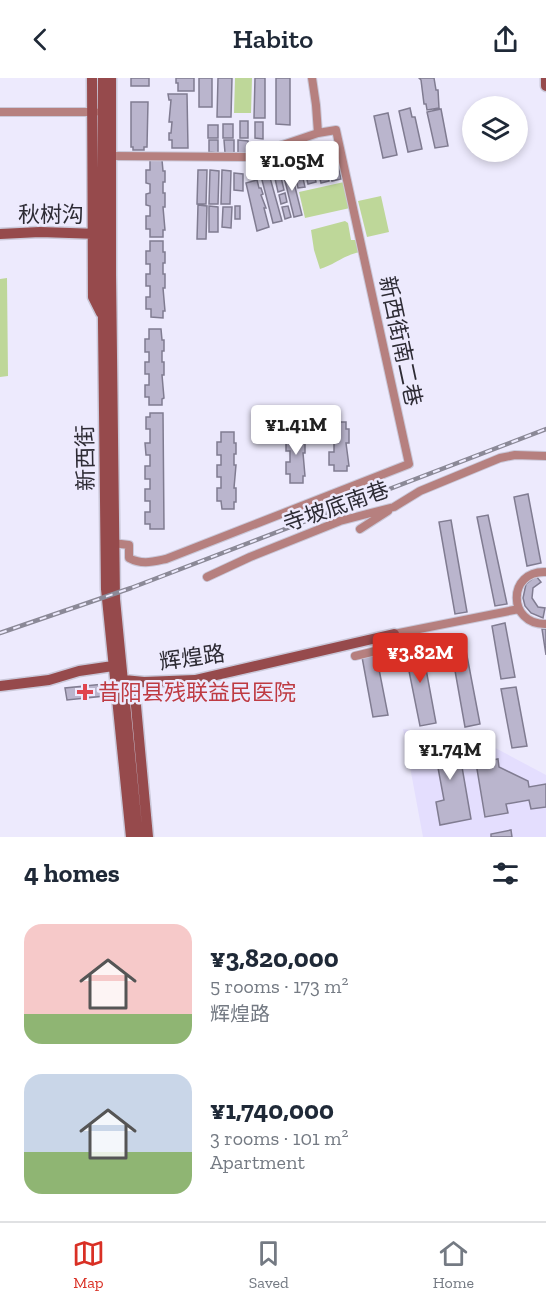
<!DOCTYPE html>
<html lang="en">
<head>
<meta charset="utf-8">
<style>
	body { margin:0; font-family:"Zilla Slab","Noto Sans SC",serif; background:#f2f2f3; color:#1f2937; height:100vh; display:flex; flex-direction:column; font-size:22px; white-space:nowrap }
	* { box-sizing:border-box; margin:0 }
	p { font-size:20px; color:#747a83 }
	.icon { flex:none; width:33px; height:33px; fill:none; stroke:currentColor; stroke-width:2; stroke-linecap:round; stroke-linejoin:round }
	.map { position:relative; height:759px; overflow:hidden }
	.side { display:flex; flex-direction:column; background:#fff; flex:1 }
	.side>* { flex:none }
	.controls { position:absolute; left:462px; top:18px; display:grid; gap:12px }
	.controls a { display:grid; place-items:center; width:66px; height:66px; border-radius:50%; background:#fff; box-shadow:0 3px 9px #0003; font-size:30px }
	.price { position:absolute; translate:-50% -51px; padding:0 14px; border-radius:6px; background:#fff; color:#222; font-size:20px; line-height:39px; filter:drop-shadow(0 2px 3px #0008) }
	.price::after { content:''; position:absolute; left:50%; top:36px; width:18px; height:14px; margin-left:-9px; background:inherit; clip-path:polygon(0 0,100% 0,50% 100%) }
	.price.selected { background:#d93025; color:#fff }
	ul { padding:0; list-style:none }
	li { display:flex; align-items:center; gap:18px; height:150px; padding:0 24px }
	li span { display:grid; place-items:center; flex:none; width:168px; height:120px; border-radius:18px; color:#555 }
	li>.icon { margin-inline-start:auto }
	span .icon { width:72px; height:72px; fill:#fffc; stroke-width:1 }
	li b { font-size:26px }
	h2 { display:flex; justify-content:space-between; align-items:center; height:72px; padding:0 24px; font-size:26px }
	header { display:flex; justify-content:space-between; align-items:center; height:78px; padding:0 24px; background:#fff; font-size:27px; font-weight:600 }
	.tab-bar { display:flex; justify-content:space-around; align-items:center; height:84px; border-top:2px solid #e0e1e3; background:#fff; font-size:16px; color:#747a83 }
	.tab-bar a { display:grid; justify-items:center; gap:3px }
	.tab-bar .selected { color:#d93025 }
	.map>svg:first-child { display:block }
</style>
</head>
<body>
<header><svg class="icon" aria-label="back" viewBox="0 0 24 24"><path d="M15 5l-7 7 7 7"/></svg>Habito<svg class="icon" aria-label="share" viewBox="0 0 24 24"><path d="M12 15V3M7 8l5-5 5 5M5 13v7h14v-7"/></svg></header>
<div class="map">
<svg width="546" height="759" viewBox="0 0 546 759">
	<rect width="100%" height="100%" fill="#edeafd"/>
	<!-- built -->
	<path fill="#e4defe" d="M403,651L454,658L467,655L546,697V759H423Z"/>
	<!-- green -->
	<path fill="#bed799" d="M235,0H252L251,35H234Z
		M344,104L350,130L305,140L299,114Z
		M381,118L389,154L367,159L358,123Z
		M345,143L348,145L351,162H356L360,174C344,177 334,187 320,191L314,172L311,152Z
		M7,200L8,298L0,299V201Z"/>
	<!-- building -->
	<path fill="#bab5cd" stroke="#807c91" stroke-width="1.5" d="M131,0H149V8H131Z
		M176,0H194V13H178V5H176Z
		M199,0H212V29H199Z
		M218,0H232L231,39H217Z
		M255,0H265V40H254Z
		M276,0H290V47L276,46Z
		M419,0H434L436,12H438L439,30L427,32L426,26H424L421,2Z
		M168,16H187L188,70H172V62H169V55H171L172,44H169L171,22H169Z
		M131,24H148L147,69H144V72H133V69H131Z
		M410,30L412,39H415L422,71L408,74L399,33Z
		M441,31L448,68L435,70L427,34Z
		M388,35L397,77L383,80L374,38Z
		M240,43H248V60H240Z
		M255,44H263V61L255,60Z
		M223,46H233V60H223Z
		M208,47H218V60H208Z
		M209,62H218V75L209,74Z
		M224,62H234V75H225Z
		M238,62L248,63V75H238Z
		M332,68L335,81L328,83L325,69Z
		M308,70L316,104L308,106L300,72Z
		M321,70L329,103L321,105L313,72Z
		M297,74L305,109L298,110L290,76Z
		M150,82H162L163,93H165V104H163V115H165V129H163L165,152H163V159H150V151H146V138H150V128L146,127V116L150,115V106L146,105V92H150Z
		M337,83L341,101L332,103L328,85Z
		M290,89L302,137L294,139L282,91Z
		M198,92H207L206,126H197Z
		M210,92L219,93L218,126H209Z
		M222,92L231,93L230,126H221Z
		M234,95L243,96V113L234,112Z
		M280,95L284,112L278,114L274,96Z
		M269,96L282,143L273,145L261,98Z
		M257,102L259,110H261L263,116L261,117L266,130H264L269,149L257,153L246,105Z
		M285,115L287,124L281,126L279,117Z
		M198,127L207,128L206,161H197Z
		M209,128L218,129V154H209Z
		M235,128H240V141H235Z
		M288,128L291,139L285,141L282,129Z
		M223,129H232L231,150L222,149Z
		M150,163H163V174H165V185H163V196H165V210H163L165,233H163V240L151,239V231H146V219H150V208H146V196H150V186H146V173H150Z
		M149,251H161L162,262H164V273H162V284H164V297H162L164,320L162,321V327H149V319H145V307H149V296H145V284H149V274H145V261H149Z
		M150,335H163L164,451H150V446H145V434H150V423H145V411H150V401H145V388H150V377H146L145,365H150V351H146V339H150Z
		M334,344H346V351H349V365H346L349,388H347V393H334V387H329V374H334V364L329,363V352L334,351Z
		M290,351H303V361H305V375H303L305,398H303V405H290V396H286V384H290V373H286V361H290Z
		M221,354H234V365H236V376H234V387H236L234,410H236V424H234V431H222L221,423H217V410H221V399H217V387H221V377H217V364H221Z
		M528,416L541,485L527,488L514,419Z
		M488,437L507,526L495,528L477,439Z
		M451,442L467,534L455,536L439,444Z
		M536,498L541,504L533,510L532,520L538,529L545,530L543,540L531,535L525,528L523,520L526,506Z
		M505,545L515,599L501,601L492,548Z
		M542,551H546V577Z
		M463,557L480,646L465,649L449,559Z
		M421,564L436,645L420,648L404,568Z
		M376,576L388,637L373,639L362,579Z
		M104,606L105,618L67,622L65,610Z
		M516,609L527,668L512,670L501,611Z
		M457,660L471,741L440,747L436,724L444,722L436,679L425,681L423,666Z
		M498,681L499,689L528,703L529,709L546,706V729L531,731L529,722L506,726L508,735L485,739L476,685Z
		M511,752L512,759H491V756Z"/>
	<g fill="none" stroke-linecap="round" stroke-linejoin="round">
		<defs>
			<path id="street" d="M312,0L316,27L318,55
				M0,34H95
				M110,78L247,79L318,55L336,52L409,386L166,481C152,484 142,487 129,480V467L113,465
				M360,451L388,433
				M546,494C507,492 507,547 546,546
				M207,499L250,479L340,443L394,429L420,413L500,380L515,377L546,378
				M355,578L392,569L394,556L519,531"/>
			<path id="secondary" d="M92,0L93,219L101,235
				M103,0L102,157L106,511L131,759
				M111,0V197L115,521L138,759
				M546,0V8
				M0,156L40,154L99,156
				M124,602L135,617L148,759
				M0,608L49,602L79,593L113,588L124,602L144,604L195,602L394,556"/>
		</defs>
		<!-- street casing -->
		<use href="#street" stroke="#cac8d9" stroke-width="10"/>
		<!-- secondary casing -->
		<use href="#secondary" stroke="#cac8d9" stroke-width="13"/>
		<!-- street -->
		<use href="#street" stroke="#b6807f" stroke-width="8"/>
		<!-- secondary -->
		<use href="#secondary" stroke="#964a4c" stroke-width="10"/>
		<defs>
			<path id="rail" d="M0,555L131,510L546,351"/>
		</defs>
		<!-- rail casing -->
		<use href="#rail" stroke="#8b8997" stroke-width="4.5"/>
		<!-- rail -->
		<use href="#rail" stroke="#edeafd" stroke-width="2" stroke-dasharray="7" stroke-linecap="butt"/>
	</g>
	<!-- markers -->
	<path fill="#e0444e" stroke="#edeafd" stroke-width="2" d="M82 605h6v6h6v6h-6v6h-6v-6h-6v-6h6z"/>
	<g text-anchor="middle" stroke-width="5" stroke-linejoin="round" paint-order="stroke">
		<!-- street labels -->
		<g font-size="22" fill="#2d2b34" stroke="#edeafd">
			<text x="51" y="144">秋树沟</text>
			<text transform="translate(401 263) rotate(78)" y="8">新西街南二巷</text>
			<text transform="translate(85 380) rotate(-91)" y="8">新西街</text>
			<text transform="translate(336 428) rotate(-19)" y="8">寺坡底南巷</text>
			<text transform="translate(192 579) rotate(-8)" y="8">辉煌路</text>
		</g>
		<!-- health labels -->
		<g font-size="22" fill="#be3a42" stroke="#edeafd" text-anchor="start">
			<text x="98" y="622">昔阳县残联益民医院</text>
		</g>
	</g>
</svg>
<div class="controls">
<a><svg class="icon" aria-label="layers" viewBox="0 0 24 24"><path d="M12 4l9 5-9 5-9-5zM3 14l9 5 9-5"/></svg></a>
</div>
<b class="price" style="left:292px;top:114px">¥1.05M</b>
<b class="price" style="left:296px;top:378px">¥1.41M</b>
<b class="price selected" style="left:420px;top:606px">¥3.82M</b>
<b class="price" style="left:450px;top:703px">¥1.74M</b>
</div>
<section class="side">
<h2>4 homes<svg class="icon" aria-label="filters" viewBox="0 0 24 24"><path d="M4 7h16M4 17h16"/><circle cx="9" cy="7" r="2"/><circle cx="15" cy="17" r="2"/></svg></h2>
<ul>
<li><span style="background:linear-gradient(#f6c9c9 75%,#8fb573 0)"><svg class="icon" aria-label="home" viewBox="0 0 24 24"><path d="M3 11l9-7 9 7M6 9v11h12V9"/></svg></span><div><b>¥3,820,000</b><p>5 rooms · 173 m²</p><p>辉煌路</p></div></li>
<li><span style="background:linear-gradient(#c9d6e8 65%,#8fb573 0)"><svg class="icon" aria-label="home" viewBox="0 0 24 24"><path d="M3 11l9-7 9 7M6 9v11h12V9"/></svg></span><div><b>¥1,740,000</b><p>3 rooms · 101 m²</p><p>Apartment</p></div></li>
</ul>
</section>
<nav class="tab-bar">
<a class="selected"><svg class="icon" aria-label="map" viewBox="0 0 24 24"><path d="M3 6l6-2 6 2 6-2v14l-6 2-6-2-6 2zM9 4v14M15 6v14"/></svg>Map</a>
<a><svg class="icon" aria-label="saved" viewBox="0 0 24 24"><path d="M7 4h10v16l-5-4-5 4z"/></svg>Saved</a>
<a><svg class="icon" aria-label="home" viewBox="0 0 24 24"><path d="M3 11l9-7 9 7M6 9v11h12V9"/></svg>Home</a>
</nav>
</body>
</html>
